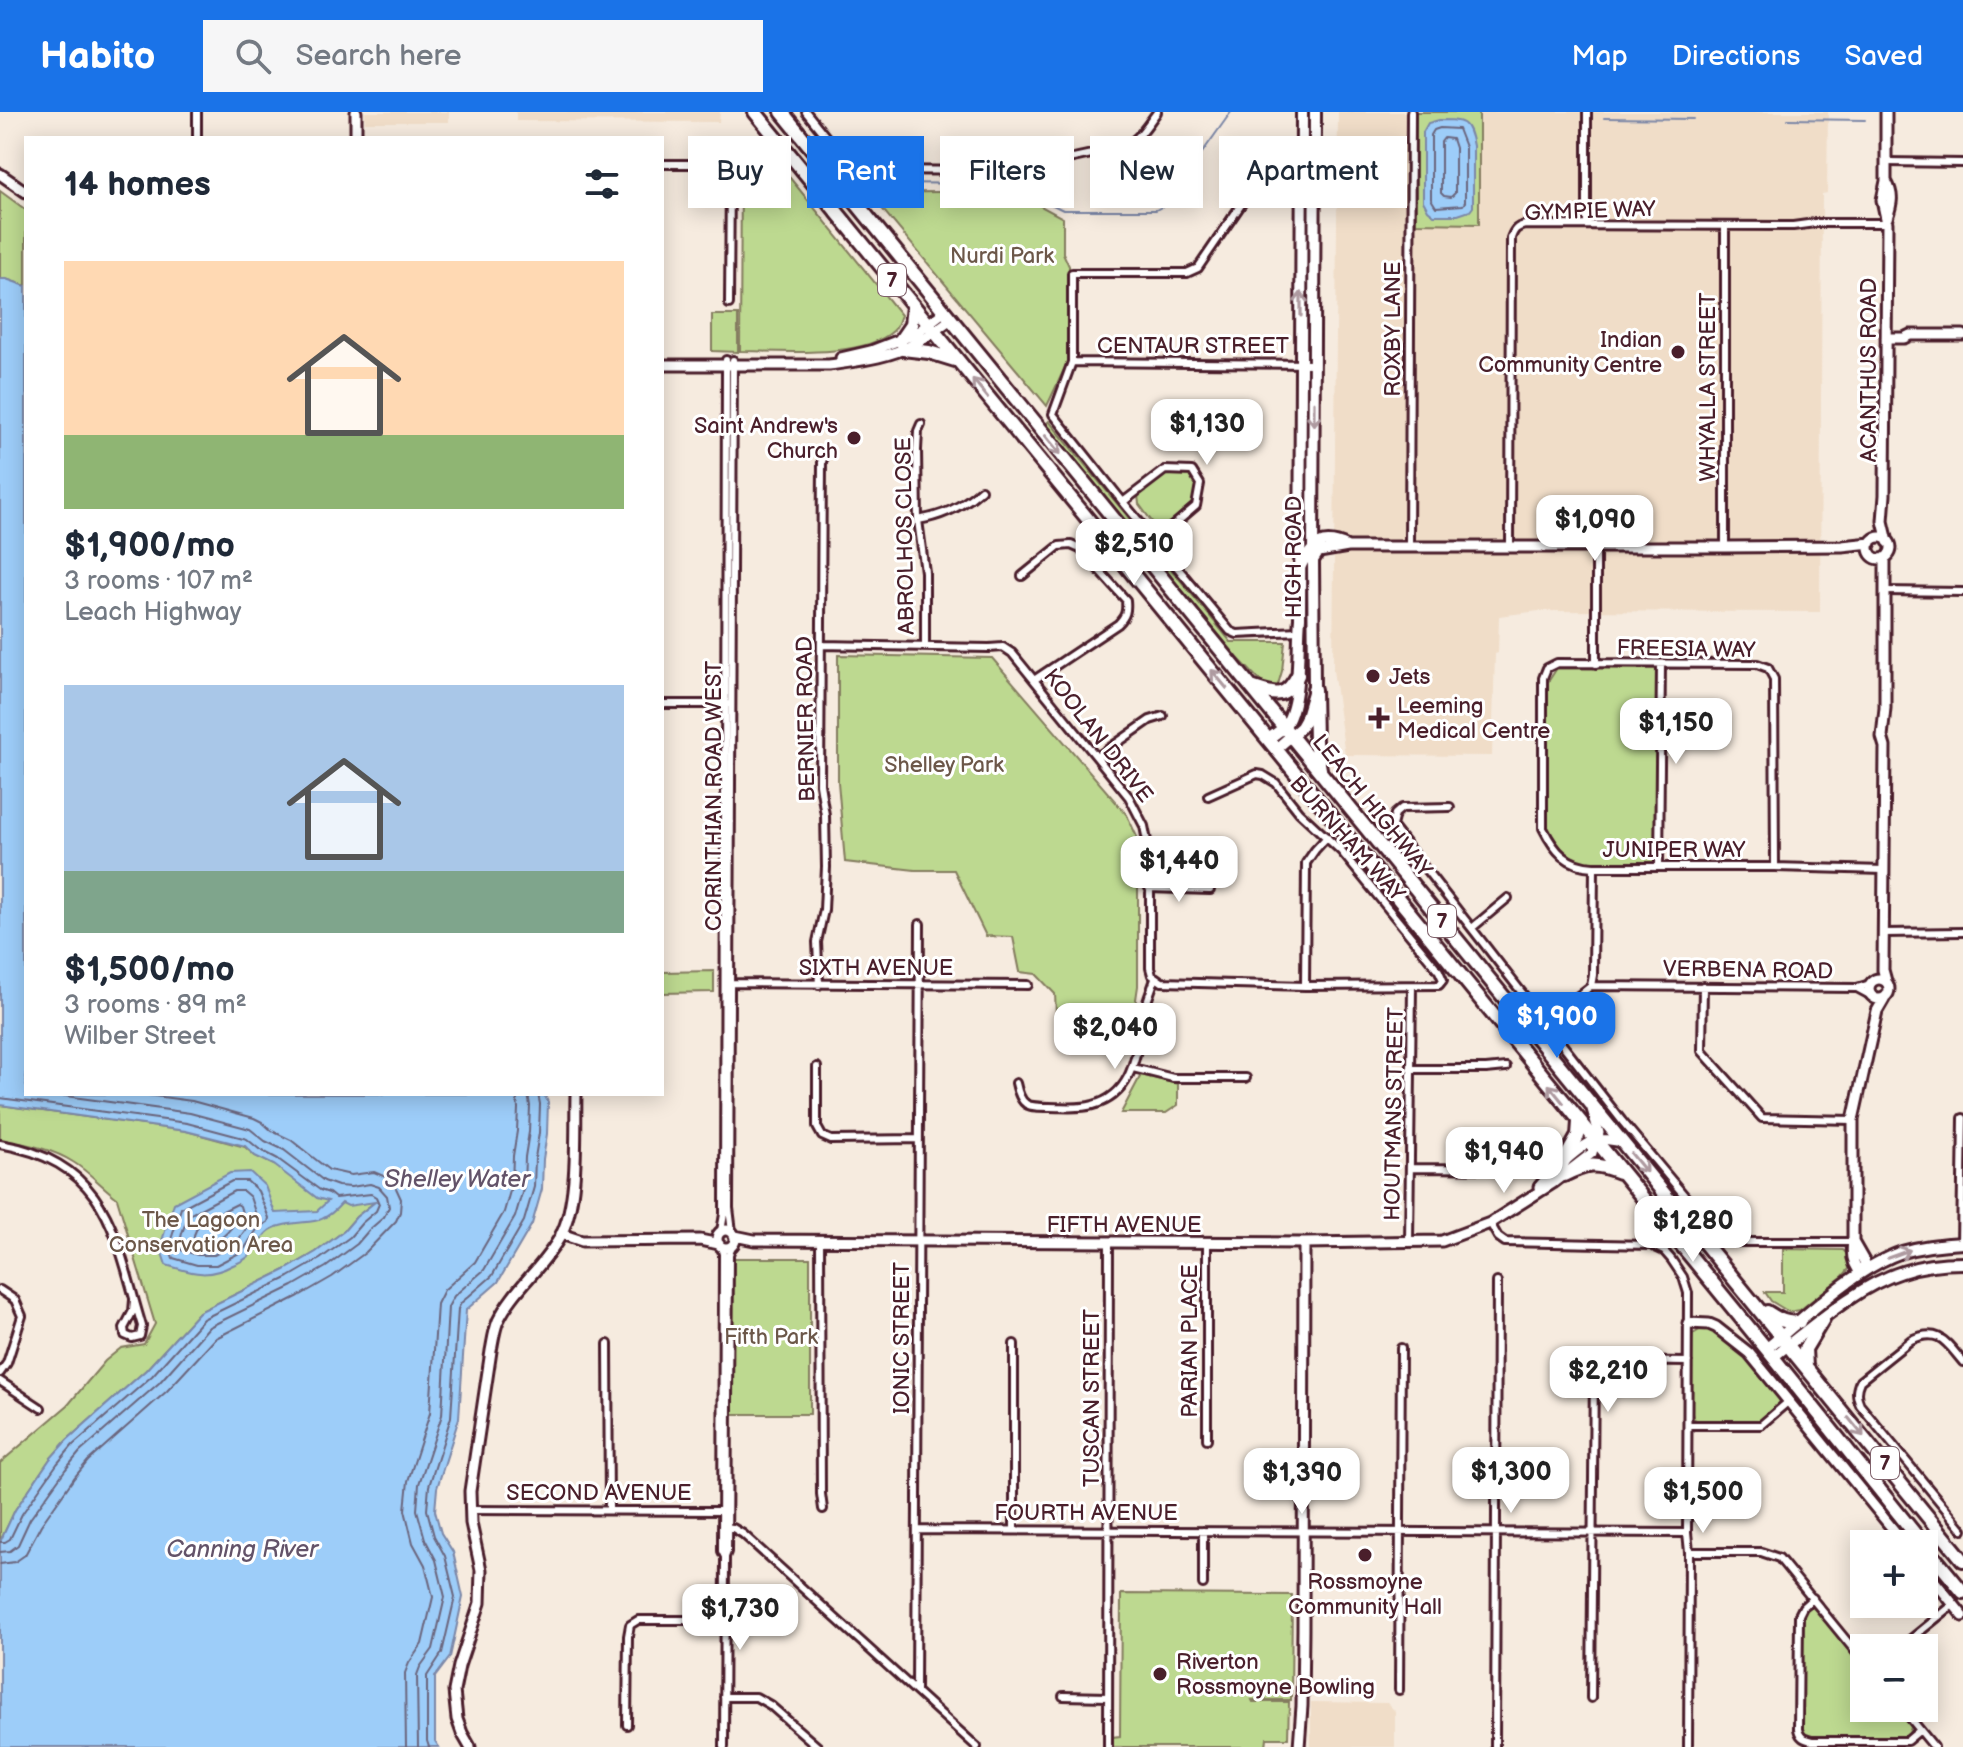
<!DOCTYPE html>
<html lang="en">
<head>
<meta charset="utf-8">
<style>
	body { margin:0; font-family:"Balsamiq Sans",sans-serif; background:#f6f6f7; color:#1f2937; height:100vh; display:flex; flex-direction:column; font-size:30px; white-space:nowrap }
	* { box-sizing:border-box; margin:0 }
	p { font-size:26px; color:#747a83 }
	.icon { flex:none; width:44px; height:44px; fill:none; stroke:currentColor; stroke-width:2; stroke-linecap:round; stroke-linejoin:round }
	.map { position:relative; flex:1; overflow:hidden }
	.sheet { position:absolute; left:24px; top:24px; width:640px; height:960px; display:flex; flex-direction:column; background:#fff; border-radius:0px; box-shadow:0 4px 20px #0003 }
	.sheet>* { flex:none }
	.banner { position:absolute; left:688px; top:24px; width:760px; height:72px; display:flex; gap:16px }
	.controls { position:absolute; left:1850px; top:1418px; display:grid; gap:16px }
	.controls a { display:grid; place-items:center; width:88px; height:88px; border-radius:0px; background:#fff; box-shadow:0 4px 20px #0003; font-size:40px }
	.price { position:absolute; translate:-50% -68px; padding:0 18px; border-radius:16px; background:#fff; color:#222; font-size:26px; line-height:52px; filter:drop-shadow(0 2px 4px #0008) }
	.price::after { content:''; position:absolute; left:50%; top:48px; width:24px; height:18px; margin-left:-12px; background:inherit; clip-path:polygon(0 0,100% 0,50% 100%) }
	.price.on { background:#1a73e8; color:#fff }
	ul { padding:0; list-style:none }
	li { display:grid; align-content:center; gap:16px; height:424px; padding:0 40px }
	li span { display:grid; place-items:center; height:248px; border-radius:0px; color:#555 }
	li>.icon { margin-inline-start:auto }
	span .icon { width:144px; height:144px; fill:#fffc; stroke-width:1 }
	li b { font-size:34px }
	h2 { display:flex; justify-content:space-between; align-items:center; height:96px; padding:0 40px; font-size:34px }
	.tag { padding:0 28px; border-radius:0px; background:#fff; box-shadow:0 4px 20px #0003; font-size:28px; line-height:72px }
	.tag.on { background:#1a73e8; color:#fff }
	header { display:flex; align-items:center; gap:48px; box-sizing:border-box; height:112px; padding:0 40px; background:#1a73e8; color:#fff }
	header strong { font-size:38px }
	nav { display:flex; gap:44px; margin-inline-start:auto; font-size:28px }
	.search { width:560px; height:72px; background:#f6f6f7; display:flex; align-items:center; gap:20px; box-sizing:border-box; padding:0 28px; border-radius:0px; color:#747a83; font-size:30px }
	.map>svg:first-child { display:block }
</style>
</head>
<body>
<header>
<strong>Habito</strong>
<div class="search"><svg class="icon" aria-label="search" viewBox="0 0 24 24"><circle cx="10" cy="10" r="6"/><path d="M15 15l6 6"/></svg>Search here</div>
<nav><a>Map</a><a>Directions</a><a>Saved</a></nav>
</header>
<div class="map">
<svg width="1963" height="1635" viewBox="0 0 1963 1635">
	<rect width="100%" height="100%" fill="#f6ebdf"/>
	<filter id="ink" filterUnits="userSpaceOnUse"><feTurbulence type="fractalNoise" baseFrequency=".0125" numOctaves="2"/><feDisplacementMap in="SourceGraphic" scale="16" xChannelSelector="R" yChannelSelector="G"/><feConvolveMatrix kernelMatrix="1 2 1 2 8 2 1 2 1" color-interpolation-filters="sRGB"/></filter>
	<g filter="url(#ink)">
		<!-- built -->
		<path fill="#f0ddc8" d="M365,0H449V10H365Z
			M516,0H720L719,10L516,9Z
			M1338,0H1828L1827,81L1822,82L1820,500L1539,499L1499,504L1498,541L1495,542L1492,644L1345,643L1333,558Z
			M1311,1590L1387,1591L1395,1599V1635H1311Z"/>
		<!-- green -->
		<path fill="#bdd990" stroke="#847c5e" stroke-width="2" d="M1415,0H1479V112L1416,111Z
			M741,56H782L901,203C899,208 897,216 893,219C863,247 779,239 740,239Z
			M0,79L26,98V174L6,167H0Z
			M1013,79L1063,106V141L1069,154L1068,249L1047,294L869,81Z
			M712,203H738V240L712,239Z
			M1049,309L1231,530H1285L1282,559L1277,576L1266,575L1238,546L1045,313Z
			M1167,361L1191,363L1196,371L1192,391L1163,416L1156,415L1139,392L1138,383Z
			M838,543L992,546L1127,703L1137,725L1138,778V874L1130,928L1057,922L1055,882L1036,862L1020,860L1013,825L986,824L954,758H915L845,750L838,670Z
			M1557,556L1657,557L1655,752L1580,751L1561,736L1547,716L1548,570Z
			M714,859V880L662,881V860Z
			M1141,963L1178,972V993L1166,1001H1121Z
			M0,993L186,1019L245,1035L255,1044L274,1053L376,1089L356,1105L344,1119L316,1140L285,1158L199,1200L146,1258L67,1328L50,1347L15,1398L0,1430V1351L68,1293L105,1249L121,1236L144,1232L155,1212L117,1086C102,1075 87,1058 73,1050C51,1036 25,1031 0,1028Z
			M1783,1137L1843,1138L1847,1142L1849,1157L1843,1164L1800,1198L1789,1200L1771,1189L1765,1180H1783Z
			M733,1146H810V1302H733Z
			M1703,1216C1723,1217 1780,1271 1780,1292L1759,1310H1700L1693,1306L1692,1301V1228L1693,1222Z
			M1121,1482L1292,1483L1291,1588H1252L1253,1590H1289L1288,1626H1267L1266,1635H1112V1625L1120,1624Z
			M1812,1495L1816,1498L1864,1556V1596H1897L1911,1615L1908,1624L1904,1626L1808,1625L1804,1623L1802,1617V1504L1803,1499Z"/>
		<!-- water -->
		<path fill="#9dcdf9" stroke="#7c87a7" stroke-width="2" d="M1439,8C1464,8 1468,8 1473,34V95L1470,99L1458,103H1434L1428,98L1423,89V20L1428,11Z
			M0,167H6L26,174V982H544L548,990L547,1022L543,1047L542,1077L532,1112L498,1170L466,1198L459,1306L437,1376L435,1399L441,1421L453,1440L463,1485L450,1545L435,1565V1629L439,1635H0V1430L15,1398L50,1347L67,1328L146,1258L199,1200L285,1158L316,1140L344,1119L356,1105L375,1090L348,1094L342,1091C319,1117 309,1106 280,1114C262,1118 261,1133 249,1144C245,1148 238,1151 233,1153C207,1167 193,1161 166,1153L160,1135L174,1091L230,1061L250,1060L265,1074L275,1101L317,1099L328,1089L317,1086L274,1053L255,1044L245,1034L186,1019L0,993Z"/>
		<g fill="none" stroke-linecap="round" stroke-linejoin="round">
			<!-- shore -->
			<path stroke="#6b657d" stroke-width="2" d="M1440,16L1458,17L1465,35V90L1463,93L1436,95L1431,87V23L1434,18Z
				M1444,26L1452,27L1455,36V81L1451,85L1444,84L1441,81V30Z
				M0,986L187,1011L247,1027L259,1037L278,1047L320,1078L329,1081L335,1086L371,1082L376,1085L379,1092L376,1099L362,1111L350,1125L320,1147L289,1165L203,1207L152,1264L73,1333L57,1352L22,1402L10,1427L5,1430H0
				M232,1069H247L258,1079L269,1106L268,1110L258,1116L243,1139L216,1153H197L173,1146L169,1134L181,1096Z
				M234,1079H243L250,1085L256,1103L236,1131L214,1143H198L181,1138C178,1127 185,1113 189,1103Z
				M237,1092L240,1094L242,1101C231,1118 217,1138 194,1129V1123L199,1111Z
				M0,1440L10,1439L18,1433L30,1407L65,1358L80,1340L159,1271L209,1215L293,1174L326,1155L357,1132L369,1118L384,1105L389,1095L387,1084L379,1075L370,1072L351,1075L338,1074L324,1069L284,1038L265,1029L250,1017L190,1001L51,982
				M0,1452L15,1450L25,1443L41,1413L74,1366L88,1349L167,1279L216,1226L299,1184L332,1165L365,1141L396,1109L400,1100L401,1087L396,1076L388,1066L374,1060L351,1063L329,1058L291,1028L272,1019L262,1010L254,1006L192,989L140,982
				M406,1635L405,1561L409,1551L422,1532L433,1485L425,1453L413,1431L405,1398L408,1369L430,1301L437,1192L444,1178L475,1150L504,1100L512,1072L513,1044L517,1019L518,996L516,982
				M418,1635L417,1563L420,1555L433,1537L445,1485L436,1448L425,1427L417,1398L419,1372L442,1303L448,1195L454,1184L484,1158L515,1105L524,1074L525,1045L529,1020L530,994L528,982
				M429,1635L427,1629V1564L442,1541L455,1485L445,1444L434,1424L427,1398L429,1374L451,1305L458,1197L461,1191L492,1164L524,1109L534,1075L535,1046L539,1021L540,992L538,982"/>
			<!-- stream -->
			<path stroke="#7c87a7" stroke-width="2" d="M1604,6L1694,7
				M1788,7L1865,8
				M874,71L1011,72L1063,98H1156L1165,93L1231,0"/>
			<defs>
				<path id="street" d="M197,0V26
					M806,0L847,51L855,56L865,58L1007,59L1018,58L1124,35C1139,27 1147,14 1157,0
					M1886,50L1963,51
					M662,52H718L725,56L730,63L729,192
					M1587,113V0
					M1072,250L1314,252
					M921,312L918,319L917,338L918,408L925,460V535
					M1123,390L1165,358L1192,359L1200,372L1196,394L1155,429
					M918,408C943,404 962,395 981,378
					M1510,434L1511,126C1514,118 1516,115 1525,113L1793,114L1815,111H1887
					M1409,435L1411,0
					M1596,435V552
					M1725,435V114
					M1022,464L1059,434L1071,433L1080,437L1126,488C1127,499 1126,504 1118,512L1034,568
					M1884,479L1963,480
					M1299,519L1237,522L1230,519L1123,390L1053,302L1072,250V161H1187L1198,156L1262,62L1273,56L1301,55
					M821,533L989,536L1003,535L1012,541L1129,685L1144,714L1150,744V856L1152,863L1162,870L1305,874L1439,873L1443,868L1439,859L1341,739L1299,700L1276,671L1263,663L1257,662L1208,684
					M662,592H728
					M1097,645L1150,608L1163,604
					M1450,695L1402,696L1395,702L1392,714L1622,1009L1720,1126L1731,1130H1853
					M1659,755L1661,553
					M1775,755L1774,567L1768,556L1757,552L1557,551L1547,556L1543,566V716C1555,740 1567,754 1594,755H1775L1884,758
					M1149,776L1210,778
					M1472,816L1508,786
					M1884,821L1963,820
					M728,871L1028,873
					M819,873L817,830L824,798L826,755L825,703L820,672L822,349L827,340
					M1305,874L1306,751L1315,738L1327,725
					M1591,874L1857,876L1870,872
					M1703,874L1702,939L1762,1006L1853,1008
					M1857,876L1870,883
					M1546,909L1591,874L1593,863L1594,755
					M817,955V1015L822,1024L831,1028L919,1027
					M1133,956L1173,966H1246
					M1410,957H1486L1506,955
					M1016,971C1021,995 1027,995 1050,995C1064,995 1080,997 1093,993C1136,982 1136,937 1144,902C1146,890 1151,879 1155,867
					M0,1032C110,1051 115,1125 142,1214L140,1224L132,1226L125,1223L124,1216L133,1199L134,1188
					M1410,1056L1528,1057
					M1490,1111L1498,1125L1505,1130L1651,1133L1664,1139L1671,1147L1683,1165L1688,1181L1687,1421L1689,1440L1688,1635
					M721,1119L724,1102L726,248
					M732,1120L729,1096L733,248
					M820,1128L821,1382L823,1397
					M1409,1130L1412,874
					M1961,1131L1963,1006
					M721,1134L723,1142L722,1439L725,1445L724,1635
					M0,1178L15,1188L22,1204L7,1251L0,1261
					M608,1232L609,1398
					M1014,1232V1418
					M1963,1250C1946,1230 1939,1215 1911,1228L1860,1269C1856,1278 1856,1284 1860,1293L1963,1418
					M0,1269L41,1296
					M1688,1313H1761L1789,1289
					M1207,1327V1130
					M470,1398L724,1399
					M722,1415L733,1416L743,1422L977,1635
					M918,1418L1687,1421
					M1689,1440H1761L1779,1446L1864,1550
					M725,1445L727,1440L729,1142L732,1135
					M1203,1472V1419
					M1813,1486L1803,1495L1799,1503L1798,1617C1800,1626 1804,1627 1812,1629H1907L1920,1618
					M1900,1536L1954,1492
					M1399,1578L1401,1236
					M916,1579L920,812
					M1063,1584L1108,1585
					M724,1585H756L770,1593L818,1635
					M1591,1586L1594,1257L1602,1249L1688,1250
					M1902,1596L1934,1635
					M627,1613L628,1524L630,1513L638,1508H725
					M1108,1635L1109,1129
					M1495,1635L1497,1170"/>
				<path id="secondary" d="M1886,0V69L1882,88L1887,111L1885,383L1883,409L1888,430
					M356,26V0
					M0,62L26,80
					M1886,69C1894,83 1892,91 1887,106
					M1886,226H1904L1910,223H1963
					M841,246L871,239L915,222L945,199
					M662,253H829C856,249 889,246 914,232C927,225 939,216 951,207
					M1869 436a11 11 0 1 1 22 0a11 11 0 1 1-22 0Z
					M1885,446V596L1882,625L1885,635L1883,858L1886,869
					M1313,449L1319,440L1348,435H1725L1842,434L1871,431
					M1301,455C1312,431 1323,423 1348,435
					M1869 877a10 10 0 1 1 20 0a10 10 0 1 1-20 0Z
					M1539,1075C1549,1063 1581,1032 1596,1028C1605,1026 1614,1029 1623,1030
					M717 1127a9 9 0 1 1 18 0a9 9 0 1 1-18 0Z
					M561,1122L582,1129L700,1128L719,1132
					M735,1124L754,1128L1304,1131L1442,1129L1490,1111L1553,1071L1592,1041L1595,1028L1599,1021L1592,997
					M1853,1130L1865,1151L1861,1161
					M1861,1161C1852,1152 1851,1142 1853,1130V1008L1877,899L1884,887
					M1688,1211L1709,1212L1716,1215L1749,1241L1905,1432
					M1924,1456L1963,1504
					M470,1635L462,1621L457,1607L454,1579L459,1554L480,1491L481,1458L471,1411L470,1379L491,1239C493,1229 494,1219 498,1209C513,1177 544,1155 561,1123C579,1087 575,1023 576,982
					M1299,1635L1302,1594L1303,1518L1304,1131"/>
				<path id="primary" d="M1269,627C1273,623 1280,619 1284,615C1302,592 1297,534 1300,506L1302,0
					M1276,637L1301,615L1305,608L1314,577L1313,449L1315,0
					M1766,1237C1805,1205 1855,1156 1902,1140C1922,1134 1942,1132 1963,1131
					M1773,1245C1812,1215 1855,1175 1902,1160C1922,1153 1942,1151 1963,1151"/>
				<path id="highway" d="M755,0L1773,1245L1923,1432
					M782,0L1963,1448
					M900,229L911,213L913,194
					M903,237L929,240L955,248
					M1251,575C1275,583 1285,588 1298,563
					M1314,577L1315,630L1320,657
					M1561,1054L1578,1024L1579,1010
					M1564,1063C1586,1052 1595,1050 1619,1060
					M1767,1200C1778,1207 1785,1212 1799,1210
					M1806,1255L1805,1237L1823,1207
					M1924,1433L1963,1480"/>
			</defs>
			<!-- street casing -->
			<use href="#street" stroke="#4a1f2b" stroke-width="12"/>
			<!-- secondary casing -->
			<use href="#secondary" stroke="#4a1f2b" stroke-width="15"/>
			<!-- primary casing -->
			<use href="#primary" stroke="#4a1f2b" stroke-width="16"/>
			<!-- highway casing -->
			<use href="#highway" stroke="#4a1f2b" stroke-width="18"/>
			<!-- street -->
			<use href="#street" stroke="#fff" stroke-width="6"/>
			<!-- secondary -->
			<use href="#secondary" stroke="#fff" stroke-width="9"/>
			<!-- primary -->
			<use href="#primary" stroke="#fff" stroke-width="10"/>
			<!-- highway -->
			<use href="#highway" stroke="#fff" stroke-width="12"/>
		</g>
		<!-- one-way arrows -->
		<defs><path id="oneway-shaft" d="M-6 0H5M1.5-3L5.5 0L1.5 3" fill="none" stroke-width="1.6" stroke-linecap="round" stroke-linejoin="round" transform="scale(2)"/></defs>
		<g stroke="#ae9aa0">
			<use href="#oneway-shaft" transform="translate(1301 192) rotate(-90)"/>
			<use href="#oneway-shaft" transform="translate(980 276) rotate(-129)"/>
			<use href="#oneway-shaft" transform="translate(1314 302) rotate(90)"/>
			<use href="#oneway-shaft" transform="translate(1053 333) rotate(51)"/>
			<use href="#oneway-shaft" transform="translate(1219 567) rotate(-130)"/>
			<use href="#oneway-shaft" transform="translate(1556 982) rotate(-129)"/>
			<use href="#oneway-shaft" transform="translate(1639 1051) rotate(51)"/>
			<use href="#oneway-shaft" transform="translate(1899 1142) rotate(-20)"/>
			<use href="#oneway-shaft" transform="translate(1856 1315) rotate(51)"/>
		</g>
	</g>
	<!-- markers -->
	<g fill="#4a1f2b" stroke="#fff" stroke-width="3">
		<circle cx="1678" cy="240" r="8"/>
		<circle cx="854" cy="326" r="8"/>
		<circle cx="1373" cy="564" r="8"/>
		<path d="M1375 594h8v8h8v8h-8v8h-8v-8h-8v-8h8z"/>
		<circle cx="1365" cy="1443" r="8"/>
		<circle cx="1160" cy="1562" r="8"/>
	</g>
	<g text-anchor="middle" stroke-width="6" stroke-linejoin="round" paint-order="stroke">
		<!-- shield labels -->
		<g fill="#fff" stroke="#80626b" stroke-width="2">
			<rect x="878" y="152" width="28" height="32" rx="6"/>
			<rect x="1428" y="793" width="28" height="32" rx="6"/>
			<rect x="1871" y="1335" width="28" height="32" rx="6"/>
		</g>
		<g font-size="20" font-weight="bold" fill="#4a1f2b">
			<text x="892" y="175">7</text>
			<text x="1442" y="816">7</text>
			<text x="1885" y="1358">7</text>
		</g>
		<!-- street labels -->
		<g font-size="22" fill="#4a1f2b" stroke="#fff">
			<text transform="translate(1590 98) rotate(-2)" y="8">GYMPIE WAY</text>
			<text transform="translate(1392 217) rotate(-90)" y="8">ROXBY LANE</text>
			<text x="1193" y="241">CENTAUR STREET</text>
			<text transform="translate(1868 258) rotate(-90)" y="8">ACANTHUS ROAD</text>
			<text transform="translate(1707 275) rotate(-90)" y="8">WHYALLA STREET</text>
			<text transform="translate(904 424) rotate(-91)" y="8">ABROLHOS CLOSE</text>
			<text transform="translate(1293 445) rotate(-90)" y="8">HIGH ROAD</text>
			<text transform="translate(1686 536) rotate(1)" y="8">FREESIA WAY</text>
			<text transform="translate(805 607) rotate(-91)" y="8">BERNIER ROAD</text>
			<text transform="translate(1099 623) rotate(52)" y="8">KOOLAN DRIVE</text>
			<text transform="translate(713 684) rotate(-90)" y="8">CORINTHIAN ROAD WEST</text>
			<text transform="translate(1373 693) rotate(51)" y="8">LEACH HIGHWAY</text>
			<text transform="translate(1348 726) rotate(48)" y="8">BURNHAM WAY</text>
			<text x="1674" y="745">JUNIPER WAY</text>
			<text x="876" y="863">SIXTH AVENUE</text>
			<text transform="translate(1748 857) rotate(1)" y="8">VERBENA ROAD</text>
			<text transform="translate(1393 1002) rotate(-89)" y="8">HOUTMANS STREET</text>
			<text x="1124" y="1120">FIFTH AVENUE</text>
			<text transform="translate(901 1226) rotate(-90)" y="8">IONIC STREET</text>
			<text transform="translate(1189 1229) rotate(-90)" y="8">PARIAN PLACE</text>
			<text transform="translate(1091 1286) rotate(-90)" y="8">TUSCAN STREET</text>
			<text x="599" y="1388">SECOND AVENUE</text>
			<text x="1086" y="1408">FOURTH AVENUE</text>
		</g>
		<!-- park labels -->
		<g font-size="22" fill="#6c5749" stroke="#fff">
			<text x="1002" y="151">Nurdi Park</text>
			<text x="944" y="660">Shelley Park</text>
			<text x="201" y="1115">The Lagoon<tspan x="201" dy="25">Conservation Area</tspan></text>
			<text x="771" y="1232">Fifth Park</text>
		</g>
		<!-- poi labels -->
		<g font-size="22" fill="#4a1f2b" stroke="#fff" text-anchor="start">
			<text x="1662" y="235" text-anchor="end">Indian<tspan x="1662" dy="25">Community Centre</tspan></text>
			<text x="838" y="321" text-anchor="end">Saint Andrew's<tspan x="838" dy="25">Church</tspan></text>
			<text x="1389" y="572">Jets</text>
			<text x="1397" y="601">Leeming<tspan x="1397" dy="25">Medical Centre</tspan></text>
			<text x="1365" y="1477" text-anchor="middle">Rossmoyne<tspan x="1365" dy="25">Community Hall</tspan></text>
			<text x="1176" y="1557">Riverton<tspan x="1176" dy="25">Rossmoyne Bowling</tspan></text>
		</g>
		<!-- water labels -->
		<g font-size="24" font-style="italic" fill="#635369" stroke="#fff">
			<text x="457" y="1075">Shelley Water</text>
			<text x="242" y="1445">Canning River</text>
		</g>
	</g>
</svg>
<div class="controls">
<a>+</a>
<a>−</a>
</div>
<b class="price" style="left:1207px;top:355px">$1,130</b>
<b class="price" style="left:1595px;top:451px">$1,090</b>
<b class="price" style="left:1134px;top:475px">$2,510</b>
<b class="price" style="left:1676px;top:654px">$1,150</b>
<b class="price" style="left:1179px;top:792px">$1,440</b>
<b class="price on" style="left:1557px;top:948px">$1,900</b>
<b class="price" style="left:1115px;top:959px">$2,040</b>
<b class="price" style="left:1504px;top:1083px">$1,940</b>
<b class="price" style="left:1693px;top:1152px">$1,280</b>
<b class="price" style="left:1608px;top:1302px">$2,210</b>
<b class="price" style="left:1511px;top:1403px">$1,300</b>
<b class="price" style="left:1302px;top:1404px">$1,390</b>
<b class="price" style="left:1703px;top:1423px">$1,500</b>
<b class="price" style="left:740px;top:1540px">$1,730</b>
<div class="banner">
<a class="tag">Buy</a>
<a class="tag on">Rent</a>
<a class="tag">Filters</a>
<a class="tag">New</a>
<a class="tag">Apartment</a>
</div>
<section class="sheet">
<h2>14 homes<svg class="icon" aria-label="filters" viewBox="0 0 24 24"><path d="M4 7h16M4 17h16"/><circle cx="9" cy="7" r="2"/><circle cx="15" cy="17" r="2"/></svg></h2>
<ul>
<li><span style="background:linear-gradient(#ffd9b3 70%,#8fb573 0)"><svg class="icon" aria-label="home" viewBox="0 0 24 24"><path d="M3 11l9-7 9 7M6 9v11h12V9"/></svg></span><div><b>$1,900/mo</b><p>3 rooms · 107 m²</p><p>Leach Highway</p></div></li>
<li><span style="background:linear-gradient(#a9c7e8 75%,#7fa58c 0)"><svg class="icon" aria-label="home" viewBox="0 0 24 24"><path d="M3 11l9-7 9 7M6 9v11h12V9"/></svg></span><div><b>$1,500/mo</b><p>3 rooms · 89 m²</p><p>Wilber Street</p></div></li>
</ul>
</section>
</div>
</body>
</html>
